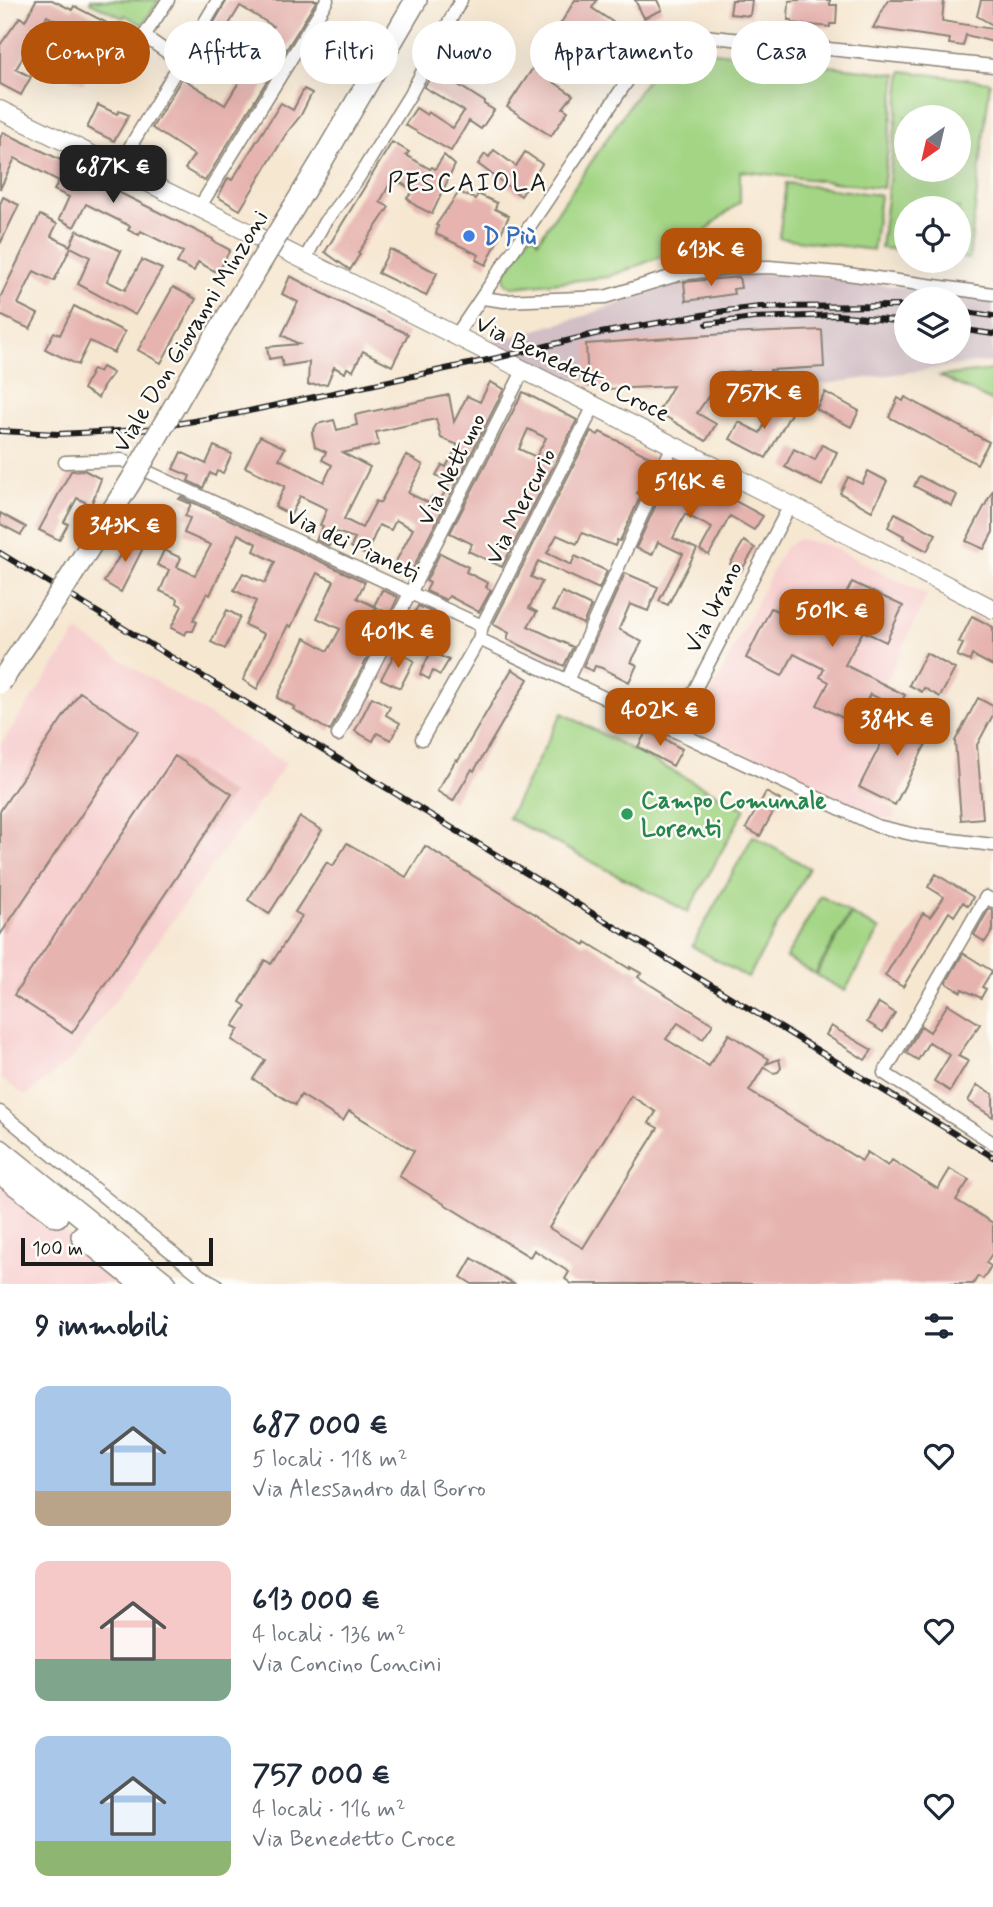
<!DOCTYPE html>
<html lang="it">
<head>
<meta charset="utf-8">
<style>
	body { margin:0; font-family:Mynerve,sans-serif; background:#f2f2f3; color:#1f2937; height:100vh; display:flex; flex-direction:column; font-size:26px; white-space:nowrap }
	* { box-sizing:border-box; margin:0 }
	p { font-size:23px; color:#747a83 }
	.icon { flex:none; width:38px; height:38px; fill:none; stroke:currentColor; stroke-width:2; stroke-linecap:round; stroke-linejoin:round }
	.map { position:relative; height:1284px; overflow:hidden }
	.details { display:flex; flex-direction:column; background:#fff; flex:1 }
	.details>* { flex:none }
	.top-card { position:absolute; left:21px; top:21px; width:952px; height:63px; display:flex; gap:14px }
	.needle { width:46px; rotate:214deg }
	.fabs { position:absolute; left:894px; top:105px; display:grid; gap:14px }
	.fabs a { display:grid; place-items:center; width:77px; height:77px; border-radius:50%; background:#fff; box-shadow:0 7px 28px #0002; font-size:35px }
	.scale { position:absolute; left:21px; bottom:18px; width:192px; box-sizing:border-box; padding-left:7px; border:4px solid #1c1c1c; border-top:0; font-size:19px; line-height:24px; white-space:nowrap; color:#1c1c1c; -webkit-text-stroke:5px #fdfcf7; paint-order:stroke }
	.price { position:absolute; translate:-50% -60px; padding:0 16px; border-radius:14px; background:#b45309; color:#fff; font-size:23px; line-height:46px; filter:drop-shadow(0 2px 4px #0008) }
	.price::after { content:''; position:absolute; left:50%; top:42px; width:21px; height:16px; margin-left:-10px; background:inherit; clip-path:polygon(0 0,100% 0,50% 100%) }
	.price.on { background:#222; color:#fff }
	ul { padding:0; list-style:none }
	li { display:flex; align-items:center; gap:21px; height:175px; padding:0 35px }
	li span { display:grid; place-items:center; flex:none; width:196px; height:140px; border-radius:14px; color:#555 }
	li>.icon { margin-inline-start:auto }
	span .icon { width:84px; height:84px; fill:#fffc; stroke-width:1 }
	li b { font-size:30px }
	h2 { display:flex; justify-content:space-between; align-items:center; height:84px; padding:0 35px; font-size:30px }
	.chip { padding:0 24px; border-radius:32px; background:#fff; box-shadow:0 7px 28px #0002; font-size:24px; line-height:63px }
	.chip.on { background:#b45309; color:#fff }
	.map>svg:first-child { display:block }
</style>
</head>
<body>
<div class="map">
<svg width="993" height="1284" viewBox="0 0 993 1284">
	<rect width="100%" height="100%" fill="#fdfcf7"/>
	<filter id="ink" filterUnits="userSpaceOnUse"><feTurbulence type="fractalNoise" baseFrequency=".0143" numOctaves="2"/><feDisplacementMap in="SourceGraphic" scale="14" xChannelSelector="R" yChannelSelector="G"/><feConvolveMatrix kernelMatrix="1 2 1 2 8 2 1 2 1" color-interpolation-filters="sRGB"/></filter>
	<filter id="wash" filterUnits="userSpaceOnUse"><feTurbulence type="fractalNoise" baseFrequency=".00686" numOctaves="4" result="noise"/><feDisplacementMap in="SourceGraphic" scale="28" xChannelSelector="R" yChannelSelector="G"/><feGaussianBlur stdDeviation="1.57" result="paint"/><feColorMatrix in="noise" values="0 0 0 0 0 0 0 0 0 0 0 0 0 0 0 0 0 1.4 0 .05"/><feComposite in="paint" operator="in"/></filter>
	<g filter="url(#wash)">
		<rect width="100%" height="100%" fill="#f6e7d1"/>
		<!-- built -->
		<path fill="#f7d0d0" d="M798,539L828,545L927,595L879,698L897,708L857,787L895,810L893,819L873,816L693,729L784,548Z
			M77,632L286,764L74,1057L26,1096L0,1078V745Z
			M0,1184L45,1215L129,1284H0Z"/>
		<!-- industrial -->
		<path fill="#d2bec5" fill-rule="evenodd" d="M758,273L808,275L993,299V363L980,362L826,384L635,388L523,371L476,347L581,317L683,281ZM906,299H959V352H906Z"/>
		<!-- green -->
		<path fill="#a3d584" stroke="#607850" stroke-width="2" fill-rule="evenodd" d="M91,0H159L142,25L125,15L123,18L90,2Z
			M673,47L897,74L883,188L740,171V202L716,221L694,244L608,277L513,287L506,284L504,275L529,236L535,235L538,241L658,63Z
			M902,71L990,82L969,259L959,257V208H906V251L881,248ZM906,117H959V170H906Z
			M786,183L880,195L873,250L779,238Z
			M993,370V402L940,376Z
			M562,713L745,809L688,912L508,818Z
			M753,836L809,868L748,978L692,946Z
			M821,896L850,913L815,974L786,958Z
			M851,914L880,930L845,991L816,975Z"/>
		<g id="blocks">
			<!-- building -->
			<path fill="#e6b3af" fill-rule="evenodd" d="M36,0H52L72,10L74,6L107,23L101,36L107,39L83,84L56,70L64,57L51,51L64,25L47,16L16,69L31,77L21,95L0,84V45L20,17L25,21Z
				M227,0H317L205,181L185,169L194,155L152,128L182,78L225,105L273,26L240,6L205,64L194,57Z
				M575,0H597L592,8L623,29L621,32L628,37L603,75L596,70L593,74L577,63L578,60L550,41Z
				M635,0H657L662,10L644,18Z
				M732,0H752L750,16L730,14Z
				M798,0H830V5H837L836,24H830V27L792,23V20H788L789,1Z
				M888,0H944L942,21L993,29V42L966,35L963,46L949,44L950,39L873,28Z
				M981,0H993V25L977,16Z
				M438,66L455,77L452,81L485,102L484,104L494,110L481,129L469,121L451,151L405,125L416,108L427,115L428,112L453,128L464,111L424,87Z
				M533,68L573,95L563,108L568,111L551,136L507,107Z
				M304,89L312,93L301,115L286,134L240,210L218,197L228,178L232,180L281,103L293,110Z
				M98,105L117,114L119,111L129,115L114,141L87,128Z
				M3,132L98,178L96,181L213,239V241L230,250L218,273L198,262L194,271L177,263L183,252L141,231L139,235L128,230L130,226L86,204L74,227L59,219L69,197L54,190L59,181L15,158L0,189V138Z
				M392,142L409,152L406,155L430,169L432,167L435,169L444,155L455,165L432,214L416,206L407,198L414,191L393,178L380,202L389,207L358,253L360,254L350,270L325,252Z
				M494,150L516,166L525,152L542,164L521,196L478,164L485,154L489,157Z
				M459,192L475,199L478,194L497,203L495,209L509,216L486,265L476,260L479,255L436,234L438,226L436,225Z
				M3,197L19,205L0,244V204Z
				M40,215L57,224L51,236L70,246L77,230L121,251L107,281L125,290L142,260L162,269L135,315L78,284L90,257L71,247L54,281L34,271L18,304L38,314L30,329L0,315V298Z
				M390,249L437,273L426,296L378,273Z
				M290,276L351,308L408,334L392,366L363,351L353,371L347,368L345,373L334,367L327,384L308,385L309,362L283,366L281,357L269,359L267,347L299,344L282,335L298,302L282,294Z
				M739,277L741,288L733,289L734,294L686,301L684,282Z
				M173,287L196,299L161,363L138,350Z
				M74,306L125,332L114,353L90,341L78,365L45,349L54,332L60,335Z
				M822,330L824,367L770,370L772,391L754,392L760,381L751,376L750,371L727,373L728,383L717,384L697,413L716,424L706,441L658,412L673,386L609,389L608,386H588L586,344L725,334Z
				M102,367L113,373L103,387L98,398L83,389L93,369L99,372Z
				M490,382L504,389L409,576L393,567L413,529L396,520L391,530L379,525L366,555L351,547L355,538L336,532L329,546L316,540L323,526L320,525L327,509L300,496L291,515L275,507L285,486L245,467L260,436L285,448L279,459L324,482L332,465L322,460L326,452L315,447L312,433L317,424L334,420L337,430L357,425L355,415L449,395L454,422L467,396L480,402ZM436,419L441,438L458,445L446,467L442,465L436,475L450,482L440,501L432,497L429,503L408,493L423,465L406,455L380,503L376,501L362,528L344,519L370,467L343,453L379,445L376,432Z
				M523,392L577,420L502,567L468,551L472,544L450,533ZM528,429L546,438L536,457L519,449Z
				M825,392L859,411L851,427L816,409Z
				M905,397L989,442L977,464L889,417L898,398L903,401Z
				M778,399L794,408L766,458L730,439L739,422L760,433Z
				M591,431L598,435L600,432L654,459L637,493L641,495L620,541L617,540L615,546L582,533L577,544L557,535L547,553L571,565L575,556L607,571L599,589L538,561L531,577L542,582L529,608L537,612L528,626L573,647L564,666L507,639L509,633L493,624Z
				M822,445L837,452L822,486L785,467L794,449L815,460Z
				M214,446L232,454L223,473L217,471L215,476L210,473L203,488L188,481L190,476L173,469L181,452L206,464Z
				M673,467L763,516L754,530L730,516L709,555L700,550L712,528L685,514L673,538L697,549L668,605L659,601L683,554L658,542L652,555L636,548Z
				M84,470L101,479L91,505L77,498L64,522L68,524L59,540L39,530L71,471Z
				M868,471L887,481L872,511L840,493L848,477L862,484Z
				M919,476L957,495L952,506L914,486Z
				M993,490V532L984,549L966,541Z
				M181,497L365,582L357,598L376,607L363,629L378,637L330,731L293,709L295,707L277,698L305,638L328,651L340,629L317,618L334,581L317,573L291,627L288,625L257,689L243,680L264,634L245,625L256,601L234,590L243,573L265,583L275,562L254,551L257,544L238,534L210,595L207,593L193,620L197,622L193,631H187L185,635L171,628L182,606L177,603L178,599L160,591L169,570L157,565L164,550L181,558L177,567L195,575L211,545L184,533L190,518L185,516L191,504L179,499Z
				M0,513L26,527L21,535L0,524Z
				M895,513L936,534L927,551L903,538L904,536L888,527Z
				M132,535L146,542L121,592L104,582Z
				M744,541L755,548L741,571L730,564Z
				M440,553L468,567L466,572L488,583L486,587L491,590L479,612L449,596L446,600L426,591L430,583L426,581Z
				M625,573L658,587L648,611L630,604L619,629L642,642L631,662L637,665L629,682L602,668L595,666L593,671L583,667Z
				M852,582L903,606L886,642L863,631L845,665L905,695L898,708L870,694L855,724L817,705L829,682L820,677L824,669L794,654L782,676L746,658L771,608L813,629L819,617L832,622Z
				M382,590L398,597L390,614L374,606Z
				M562,592L591,606L583,624L553,610Z
				M418,606L438,615L423,643L404,633Z
				M227,610L240,617L225,649L211,642Z
				M972,616L993,627V666L972,655L970,661L957,656L963,644L959,642Z
				M436,641L446,645L440,656L449,660L440,675L433,671L429,679L420,674Z
				M396,651L414,661L400,688L381,679Z
				M926,653L955,669L940,697L924,688L922,692L909,685Z
				M512,669L528,679L474,771L472,769L453,801L437,791L456,760L458,761Z
				M80,692L138,731L0,935V811Z
				M372,697L390,707L386,715L400,723L391,740L377,733L373,741L355,731Z
				M978,698L993,706V715L977,745L983,818L961,820L955,741Z
				M898,710L934,728L895,805L859,787Z
				M647,730L682,749L673,766L638,747Z
				M175,756L232,794L72,1033L14,995Z
				M766,792L780,800L760,836L746,828Z
				M300,817L322,830L269,914L248,900Z
				M347,843L406,877L425,846L585,945L586,942L630,969V967L641,973L638,977L713,1024L703,1039L678,1023L666,1039L709,1066L729,1034L769,1059L766,1064L779,1059L781,1068L778,1072L773,1073L764,1067L749,1091L862,1161L867,1152L888,1166L892,1160L938,1189L950,1169L969,1180L956,1200L993,1223V1252L986,1263L991,1266L983,1279L978,1276L973,1284H572L565,1279L569,1272L534,1250L530,1257L399,1176L414,1151L349,1111L343,1121L301,1095L295,1105L253,1079L265,1060L232,1040L239,1029L233,1026L246,1006L240,1002L265,960L271,964L302,916L295,912L327,862L333,866ZM631,1096L656,1112L649,1123L658,1128L583,1248L549,1228Z
				M936,874L973,897L968,906L963,902L954,916L949,912L903,987L885,976L923,913L930,917L944,897L928,887Z
				M989,909L993,910V930L985,942L974,935Z
				M963,953L992,971L982,987L986,989L981,998L962,989L961,992L946,983Z
				M879,1003L895,1013L883,1032L867,1022Z
				M948,1004L980,1024L958,1056L968,1061L950,1091L934,1081L950,1055L929,1042L918,1060L906,1053L921,1026L930,1032Z
				M831,1026L872,1050L865,1060L826,1035Z
				M977,1085L993,1094V1117L968,1101Z
				M472,1258L514,1284H472L461,1277Z"/>
		</g>
	</g>
	<g filter="url(#ink)">
		<use href="#blocks" fill-opacity="0" stroke="#898276" stroke-width="2"/>
		<g fill="none" stroke-linecap="round" stroke-linejoin="round">
			<defs>
				<path id="street" d="M168,0L144,36L181,62
					M118,167L218,0
					M199,208L327,0
					M304,261L324,223L357,180L411,93L461,0
					M483,298L504,301L605,297L680,274L730,268L769,267L840,273L993,294
					M455,337L640,62C653,47 665,39 684,34L993,66
					M65,462L122,460L482,626L479,639L877,826L920,836L993,845
					M482,626L595,404
					M567,681L673,445
					M674,730L790,505
					M338,735L523,371
					M422,739L479,639
					M993,901L986,897L884,1073L993,1143
					M0,1112L201,1276L216,1284"/>
				<path id="secondary" d="M0,110C333,272 664,440 993,609"/>
				<path id="primary" d="M320,164L416,0
					M0,1150L166,1284
					M0,1173L57,1216
					M82,1236L141,1284"/>
			</defs>
			<!-- street casing -->
			<use href="#street" stroke="#898276" stroke-width="15"/>
			<!-- secondary casing -->
			<use href="#secondary" stroke="#898276" stroke-width="20"/>
			<!-- primary casing -->
			<use href="#primary" stroke="#898276" stroke-width="24"/>
			<!-- street -->
			<use href="#street" stroke="#fff" stroke-width="12"/>
			<!-- secondary -->
			<use href="#secondary" stroke="#fff" stroke-width="18"/>
			<!-- primary -->
			<use href="#primary" stroke="#fff" stroke-width="21"/>
			<defs>
				<path id="rail" d="M959,311L993,316
					M707,324L753,318L837,315L906,322
					M959,329L993,334
					M0,431L58,434L141,430L235,414L497,358L595,334L725,311L760,307L906,306
					M0,553L993,1157"/>
			</defs>
			<!-- rail casing -->
			<use href="#rail" stroke="#1c1c1c" stroke-width="6"/>
			<!-- rail -->
			<use href="#rail" stroke="#fdfcf7" stroke-width="3.5" stroke-dasharray="10" stroke-linecap="butt"/>
			<defs>
				<path id="primary-bridge" d="M0,683L65,586L131,481L203,357L320,164"/>
			</defs>
			<!-- primary-bridge casing -->
			<use href="#primary-bridge" stroke="#898276" stroke-width="24" stroke-linecap="butt"/>
			<!-- primary-bridge -->
			<use href="#primary-bridge" stroke="#fff" stroke-width="21"/>
		</g>
	</g>
	<!-- markers -->
	<circle fill="#3f7fe0" stroke="#fdfcf7" stroke-width="2.5" cx="469" cy="236" r="7"/>
	<circle fill="#2e9e5b" stroke="#fdfcf7" stroke-width="2.5" cx="627" cy="814" r="7"/>
	<g text-anchor="middle" stroke-width="5" stroke-linejoin="round" paint-order="stroke">
		<!-- shop labels -->
		<g font-size="24" font-weight="bold" fill="#366cbe" stroke="#fdfcf7" text-anchor="start">
			<text x="483" y="244">D Più</text>
		</g>
		<!-- street labels -->
		<g font-size="24" fill="#1c1c1c" stroke="#fdfcf7">
			<text transform="translate(190 331) rotate(-59)" y="8">Viale Don Giovanni Minzoni</text>
			<text transform="translate(573 368) rotate(26)" y="8">Via Benedetto Croce</text>
			<text transform="translate(451 469) rotate(-63)" y="8">Via Nettuno</text>
			<text transform="translate(520 506) rotate(-63)" y="8">Via Mercurio</text>
			<text transform="translate(353 544) rotate(25)" y="8">Via dei Pianeti</text>
			<text transform="translate(713 607) rotate(-63)" y="8">Via Urano</text>
		</g>
		<!-- leisure labels -->
		<g font-size="24" font-weight="bold" fill="#27864d" stroke="#fdfcf7" text-anchor="start">
			<text x="641" y="808">Campo Comunale<tspan x="641" dy="28">Lorenti</tspan></text>
		</g>
		<!-- neighbourhood labels -->
		<g font-size="26" letter-spacing="2" fill="#1c1c1c" stroke="#fdfcf7">
			<text x="468" y="191">PESCAIOLA</text>
		</g>
	</g>
</svg>
<div class="fabs">
<a><svg class="needle" viewBox="-14 -14 28 28"><path d="M0-13l5 13h-10z" fill="#e53935"/><path d="M0 13l5-13h-10z" fill="#747a83"/></svg></a>
<a><svg class="icon" aria-label="locate" viewBox="0 0 24 24"><circle cx="12" cy="12" r="6"/><path d="M12 2v4M12 18v4M2 12h4M18 12h4"/></svg></a>
<a><svg class="icon" aria-label="layers" viewBox="0 0 24 24"><path d="M12 4l9 5-9 5-9-5zM3 14l9 5 9-5"/></svg></a>
</div>
<div class="scale">100 m</div>
<b class="price on" style="left:113px;top:205px">687K €</b>
<b class="price" style="left:711px;top:288px">613K €</b>
<b class="price" style="left:764px;top:431px">757K €</b>
<b class="price" style="left:690px;top:520px">516K €</b>
<b class="price" style="left:125px;top:564px">343K €</b>
<b class="price" style="left:832px;top:649px">501K €</b>
<b class="price" style="left:398px;top:670px">401K €</b>
<b class="price" style="left:660px;top:748px">402K €</b>
<b class="price" style="left:897px;top:758px">384K €</b>
<div class="top-card">
<a class="chip on">Compra</a>
<a class="chip">Affitta</a>
<a class="chip">Filtri</a>
<a class="chip">Nuovo</a>
<a class="chip">Appartamento</a>
<a class="chip">Casa</a>
</div>
</div>
<section class="details">
<h2>9 immobili<svg class="icon" aria-label="filters" viewBox="0 0 24 24"><path d="M4 7h16M4 17h16"/><circle cx="9" cy="7" r="2"/><circle cx="15" cy="17" r="2"/></svg></h2>
<ul>
<li><span style="background:linear-gradient(#a9c7e8 75%,#b9a48a 0)"><svg class="icon" aria-label="home" viewBox="0 0 24 24"><path d="M3 11l9-7 9 7M6 9v11h12V9"/></svg></span><div><b>687 000 €</b><p>5 locali · 118 m²</p><p>Via Alessandro dal Borro</p></div><svg class="icon" aria-label="heart" viewBox="0 0 24 24"><path d="M12 20l-8-8c-3-5 5-10 8-4 3-6 11-1 8 4z"/></svg></li>
<li><span style="background:linear-gradient(#f6c9c9 70%,#7fa58c 0)"><svg class="icon" aria-label="home" viewBox="0 0 24 24"><path d="M3 11l9-7 9 7M6 9v11h12V9"/></svg></span><div><b>613 000 €</b><p>4 locali · 136 m²</p><p>Via Concino Concini</p></div><svg class="icon" aria-label="heart" viewBox="0 0 24 24"><path d="M12 20l-8-8c-3-5 5-10 8-4 3-6 11-1 8 4z"/></svg></li>
<li><span style="background:linear-gradient(#a9c7e8 75%,#8fb573 0)"><svg class="icon" aria-label="home" viewBox="0 0 24 24"><path d="M3 11l9-7 9 7M6 9v11h12V9"/></svg></span><div><b>757 000 €</b><p>4 locali · 116 m²</p><p>Via Benedetto Croce</p></div><svg class="icon" aria-label="heart" viewBox="0 0 24 24"><path d="M12 20l-8-8c-3-5 5-10 8-4 3-6 11-1 8 4z"/></svg></li>
</ul>
</section>
</body>
</html>
